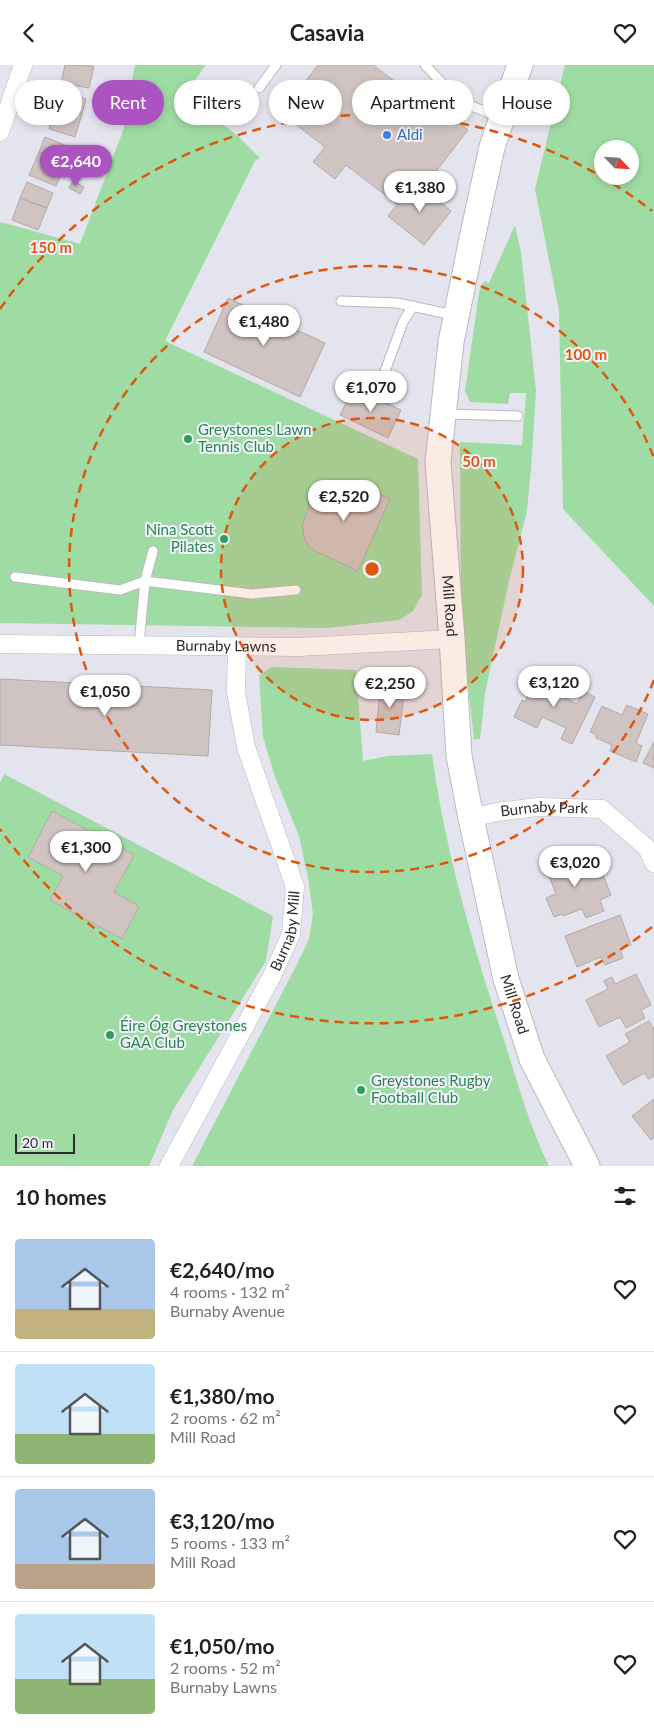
<!DOCTYPE html>
<html lang="en">
<head>
<meta charset="utf-8">
<style>
	body { margin:0; font-family:Lato,sans-serif; background:#f6f6f6; color:#222; height:100vh; display:flex; flex-direction:column; font-size:19px; white-space:nowrap }
	* { box-sizing:border-box; margin:0 }
	p { font-size:16px; color:#767676 }
	.icon { flex:none; width:28px; height:28px; fill:none; stroke:currentColor; stroke-width:2; stroke-linecap:round; stroke-linejoin:round }
	.map { position:relative; height:1101px; overflow:hidden }
	.panel { display:flex; flex-direction:column; background:#fff; flex:1 }
	.panel>* { flex:none }
	.banner { position:absolute; left:15px; top:15px; width:625px; height:45px; display:flex; gap:10px }
	.needle { width:32px; rotate:115deg }
	.tools { position:absolute; left:594px; top:75px; display:grid; gap:10px }
	.tools a { display:grid; place-items:center; width:45px; height:45px; border-radius:50%; background:#fff; box-shadow:0 2px 8px #0003; font-size:25px }
	.scale { position:absolute; left:15px; bottom:12px; width:60px; box-sizing:border-box; padding-left:5px; border:2px solid #2d2d30; border-top:0; font-size:14px; line-height:18px; white-space:nowrap; color:#2d2d30; -webkit-text-stroke:4px #f2f2fb; paint-order:stroke }
	.price { position:absolute; translate:-50% -42px; padding:0 11px; border-radius:18px; background:#fff; color:#222; font-size:16px; line-height:32px; filter:drop-shadow(0 1px 2px #0008) }
	.price::after { content:''; position:absolute; left:50%; top:30px; width:15px; height:11px; margin-left:-8px; background:inherit; clip-path:polygon(0 0,100% 0,50% 100%) }
	.price.current { background:#aa53c1; color:#fff }
	ul { padding:0; list-style:none }
	li { display:flex; align-items:center; gap:15px; height:125px; padding:0 15px }
	li+li { border-top:1px solid #e0e0e0 }
	li span { display:grid; place-items:center; flex:none; width:140px; height:100px; border-radius:5px; color:#555 }
	li>.icon { margin-inline-start:auto }
	span .icon { width:60px; height:60px; fill:#fffc; stroke-width:1 }
	li b { font-size:21px }
	h2 { display:flex; justify-content:space-between; align-items:center; height:60px; padding:0 15px; font-size:21px }
	.pill { padding:0 18px; border-radius:22px; background:#fff; box-shadow:0 2px 8px #0003; font-size:18px; line-height:45px }
	.pill.current { background:#aa53c1; color:#fff }
	header { display:flex; justify-content:space-between; align-items:center; height:65px; padding:0 15px; background:#fff; font-size:22px; font-weight:700 }
	.map>svg:first-child { display:block }
</style>
</head>
<body>
<header><svg class="icon" aria-label="back" viewBox="0 0 24 24"><path d="M15 5l-7 7 7 7"/></svg>Casavia<svg class="icon" aria-label="heart" viewBox="0 0 24 24"><path d="M12 20l-8-8c-3-5 5-10 8-4 3-6 11-1 8 4z"/></svg></header>
<div class="map">
<svg width="654" height="1101" viewBox="0 0 654 1101">
	<rect width="100%" height="100%" fill="#e4e4ee"/>
	<!-- green -->
	<path fill="#9fdca3" fill-rule="evenodd" d="M135,0H206L195,15L208,25L197,40L238,71L260,93L255,96L165,276L418,394L422,530L413,546L399,555L327,563L0,558V158L1,157L80,179L124,63Z
		M565,0H654V541L563,444L559,246L535,124ZM602,84H630V111H602Z
		M515,160L521,187L536,326L531,404L527,446L509,516L485,628L480,674H474L461,561L460,377L522,380L526,328H510L508,339L470,337L465,326L479,227L484,216L489,218Z
		M272,602L356,605L363,696L388,691L432,689C445,786 473,880 503,972C517,1015 529,1060 549,1101H192L296,901L309,874L313,849L308,813L299,771L275,712L263,672L259,610Z
		M4,709L273,851L266,896L173,1045L149,1101H0V718Z"/>
	<!-- building -->
	<path fill="#cfc4c2" stroke="#b3a9a7" d="M65,0L94,1L89,23L61,18Z
		M318,0H373L426,40L430,35L468,65L423,123L415,117L397,139L346,100L335,114L313,97L325,82L281,48Z
		M60,26L86,34L82,49L56,41Z
		M56,41L82,49L75,72L49,64Z
		M45,72L72,83L66,98L39,87Z
		M93,81L110,88L101,110L84,103Z
		M39,87L66,98L56,121L29,110Z
		M73,116L84,122L80,129L69,123Z
		M27,117L53,128L47,143L20,133Z
		M415,117L451,146L424,180L388,151Z
		M20,133L47,143L38,165L12,155Z
		M228,233L325,278L300,332L204,287Z
		M354,322L401,345L388,373L340,350Z
		M341,417L352,420L363,426L365,422L390,434L358,506L311,484L305,476L302,461L312,434L321,424Z
		M541,610L558,619L554,628L577,639L583,626L595,632L572,679L561,674L566,663L542,652L537,663L514,652L522,635L525,637L534,618L536,619Z
		M0,614L212,625L208,691L0,680Z
		M381,618L405,621L399,670L376,667Z
		M627,640L648,649L636,678L642,681L636,697L610,686L612,680L596,673V669L590,667L602,641L622,650Z
		M654,677V703L643,698Z
		M52,746L134,790L114,827L139,841L122,874L50,835L63,811L28,792Z
		M563,785L573,811L599,800L611,830L600,835L604,846L586,853L582,844L563,851L562,849L554,852L546,833L556,829L542,793Z
		M620,850L631,880L620,884L623,893L605,900L601,892L577,902L565,871Z
		M636,909L651,940L641,945L645,953L626,963L620,952L599,962L586,935L608,924L604,916L612,912L615,919Z
		M649,956L653,963L654,962V1011L648,1014L645,1008L623,1020L606,991L630,977L625,969Z
		M654,1034V1073L651,1075L632,1051Z"/>
	<g fill="none" stroke-linecap="round" stroke-linejoin="round">
		<defs>
			<path id="lane" d="M425,0L459,36L489,48L499,54
				M259,23L276,0
				M341,236L397,238L454,250
				M384,309L403,257L413,241
				M446,349L518,351
				M15,512L120,525L145,516L252,529L296,525
				M139,580L145,516L153,486"/>
			<g id="street">
				<path d="M0,67L23,0"/>
				<path id="s1" d="M0,579L299,582L452,574"/>
				<path id="s2" d="M471,753L497,747L538,742L602,744L647,783L654,798"/>
				<path id="s3" d="M169,1101L272,911L291,869L295,822L246,682L236,627L237,583"/>
			</g>
			<g id="secondary">
				<path id="s4" d="M520,0L492,82L473,169L451,277L438,397L452,574L459,691L471,753L506,914L532,994L587,1101"/>
			</g>
		</defs>
		<!-- lane casing -->
		<use href="#lane" stroke="#b9b9c2" stroke-width="11"/>
		<!-- street casing -->
		<use href="#street" stroke="#b9b9c2" stroke-width="19"/>
		<!-- secondary casing -->
		<use href="#secondary" stroke="#b9b9c2" stroke-width="27"/>
		<!-- lane -->
		<use href="#lane" stroke="#fff" stroke-width="9"/>
		<!-- street -->
		<use href="#street" stroke="#fff" stroke-width="18"/>
		<!-- secondary -->
		<use href="#secondary" stroke="#fff" stroke-width="25"/>
	</g>
	<!-- distance rings -->
	<circle cx="372" cy="504" r="151" fill="#df570e" fill-opacity=".12"/>
	<g fill="none" stroke="#df570e" stroke-width="2.5" stroke-dasharray="9 6">
		<circle cx="372" cy="504" r="151"/>
		<path d="M654 615A303 303 0 1 1 654 393"/>
		<path d="M652 862A454 454 0 0 1 0 764M0 244A454 454 0 0 1 652 146"/>
	</g>
	<!-- markers -->
	<circle fill="#3f7fe0" stroke="#f2f2fb" stroke-width="2" cx="387" cy="70" r="5"/>
	<g fill="#2e9e5b" stroke="#f2f2fb" stroke-width="2">
		<circle cx="188" cy="374" r="5"/>
		<circle cx="224" cy="474" r="5"/>
		<circle cx="110" cy="970" r="5"/>
		<circle cx="361" cy="1025" r="5"/>
	</g>
	<g text-anchor="middle" stroke-width="4" stroke-linejoin="round" paint-order="stroke">
		<!-- shop labels -->
		<g font-size="15" fill="#366cbe" stroke="#f2f2fb" text-anchor="start">
			<text x="397" y="75">Aldi</text>
		</g>
		<!-- leisure labels -->
		<g font-size="15" fill="#27864d" stroke="#f2f2fb" text-anchor="start">
			<text x="198" y="370">Greystones Lawn<tspan x="198" dy="17">Tennis Club</tspan></text>
			<text x="214" y="470" text-anchor="end">Nina Scott<tspan x="214" dy="17">Pilates</tspan></text>
			<text x="120" y="966">Éire Óg Greystones<tspan x="120" dy="17">GAA Club</tspan></text>
			<text x="371" y="1021">Greystones Rugby<tspan x="371" dy="17">Football Club</tspan></text>
		</g>
		<!-- street labels -->
		<g font-size="15" fill="#2d2d30" stroke="#f2f2fb">
			<text dy="5" stroke="none"><textPath href="#s4" startOffset="551">Mill Road</textPath></text>
			<text dy="5" stroke="none"><textPath href="#s1" startOffset="226">Burnaby Lawns</textPath></text>
			<text dy="5" stroke="none"><textPath href="#s2" startOffset="74">Burnaby Park</textPath></text>
			<text dy="5" stroke="none"><textPath href="#s3" startOffset="264">Burnaby Mill</textPath></text>
			<text dy="5" stroke="none"><textPath href="#s4" startOffset="956">Mill Road</textPath></text>
		</g>
	</g>
	<circle cx="372" cy="504" r="8" fill="#df570e" stroke="#f2f2fb" stroke-width="2.5"/>
	<g font-size="15" text-anchor="middle" font-weight="bold" fill="#df570e" stroke="#f2f2fb" stroke-width="4" stroke-linejoin="round" paint-order="stroke">
		<text x="51" y="188">150 m</text>
		<text x="586" y="295">100 m</text>
		<text x="479" y="402">50 m</text>
	</g>
</svg>
<div class="tools">
<a><svg class="needle" viewBox="-14 -14 28 28"><path d="M0-13l5 13h-10z" fill="#e53935"/><path d="M0 13l5-13h-10z" fill="#767676"/></svg></a>
</div>
<div class="scale">20 m</div>
<b class="price current" style="left:76px;top:122px">€2,640</b>
<b class="price" style="left:420px;top:148px">€1,380</b>
<b class="price" style="left:264px;top:282px">€1,480</b>
<b class="price" style="left:371px;top:348px">€1,070</b>
<b class="price" style="left:344px;top:457px">€2,520</b>
<b class="price" style="left:554px;top:643px">€3,120</b>
<b class="price" style="left:390px;top:644px">€2,250</b>
<b class="price" style="left:105px;top:652px">€1,050</b>
<b class="price" style="left:86px;top:808px">€1,300</b>
<b class="price" style="left:575px;top:823px">€3,020</b>
<div class="banner">
<a class="pill">Buy</a>
<a class="pill current">Rent</a>
<a class="pill">Filters</a>
<a class="pill">New</a>
<a class="pill">Apartment</a>
<a class="pill">House</a>
</div>
</div>
<section class="panel">
<h2>10 homes<svg class="icon" aria-label="filters" viewBox="0 0 24 24"><path d="M4 7h16M4 17h16"/><circle cx="9" cy="7" r="2"/><circle cx="15" cy="17" r="2"/></svg></h2>
<ul>
<li><span style="background:linear-gradient(#a9c7e8 70%,#c2b280 0)"><svg class="icon" aria-label="home" viewBox="0 0 24 24"><path d="M3 11l9-7 9 7M6 9v11h12V9"/></svg></span><div><b>€2,640/mo</b><p>4 rooms · 132 m²</p><p>Burnaby Avenue</p></div><svg class="icon" aria-label="heart" viewBox="0 0 24 24"><path d="M12 20l-8-8c-3-5 5-10 8-4 3-6 11-1 8 4z"/></svg></li>
<li><span style="background:linear-gradient(#bfe0f5 70%,#8fb573 0)"><svg class="icon" aria-label="home" viewBox="0 0 24 24"><path d="M3 11l9-7 9 7M6 9v11h12V9"/></svg></span><div><b>€1,380/mo</b><p>2 rooms · 62 m²</p><p>Mill Road</p></div><svg class="icon" aria-label="heart" viewBox="0 0 24 24"><path d="M12 20l-8-8c-3-5 5-10 8-4 3-6 11-1 8 4z"/></svg></li>
<li><span style="background:linear-gradient(#a9c7e8 75%,#b9a48a 0)"><svg class="icon" aria-label="home" viewBox="0 0 24 24"><path d="M3 11l9-7 9 7M6 9v11h12V9"/></svg></span><div><b>€3,120/mo</b><p>5 rooms · 133 m²</p><p>Mill Road</p></div><svg class="icon" aria-label="heart" viewBox="0 0 24 24"><path d="M12 20l-8-8c-3-5 5-10 8-4 3-6 11-1 8 4z"/></svg></li>
<li><span style="background:linear-gradient(#bfe0f5 65%,#8fb573 0)"><svg class="icon" aria-label="home" viewBox="0 0 24 24"><path d="M3 11l9-7 9 7M6 9v11h12V9"/></svg></span><div><b>€1,050/mo</b><p>2 rooms · 52 m²</p><p>Burnaby Lawns</p></div><svg class="icon" aria-label="heart" viewBox="0 0 24 24"><path d="M12 20l-8-8c-3-5 5-10 8-4 3-6 11-1 8 4z"/></svg></li>
</ul>
</section>
</body>
</html>
